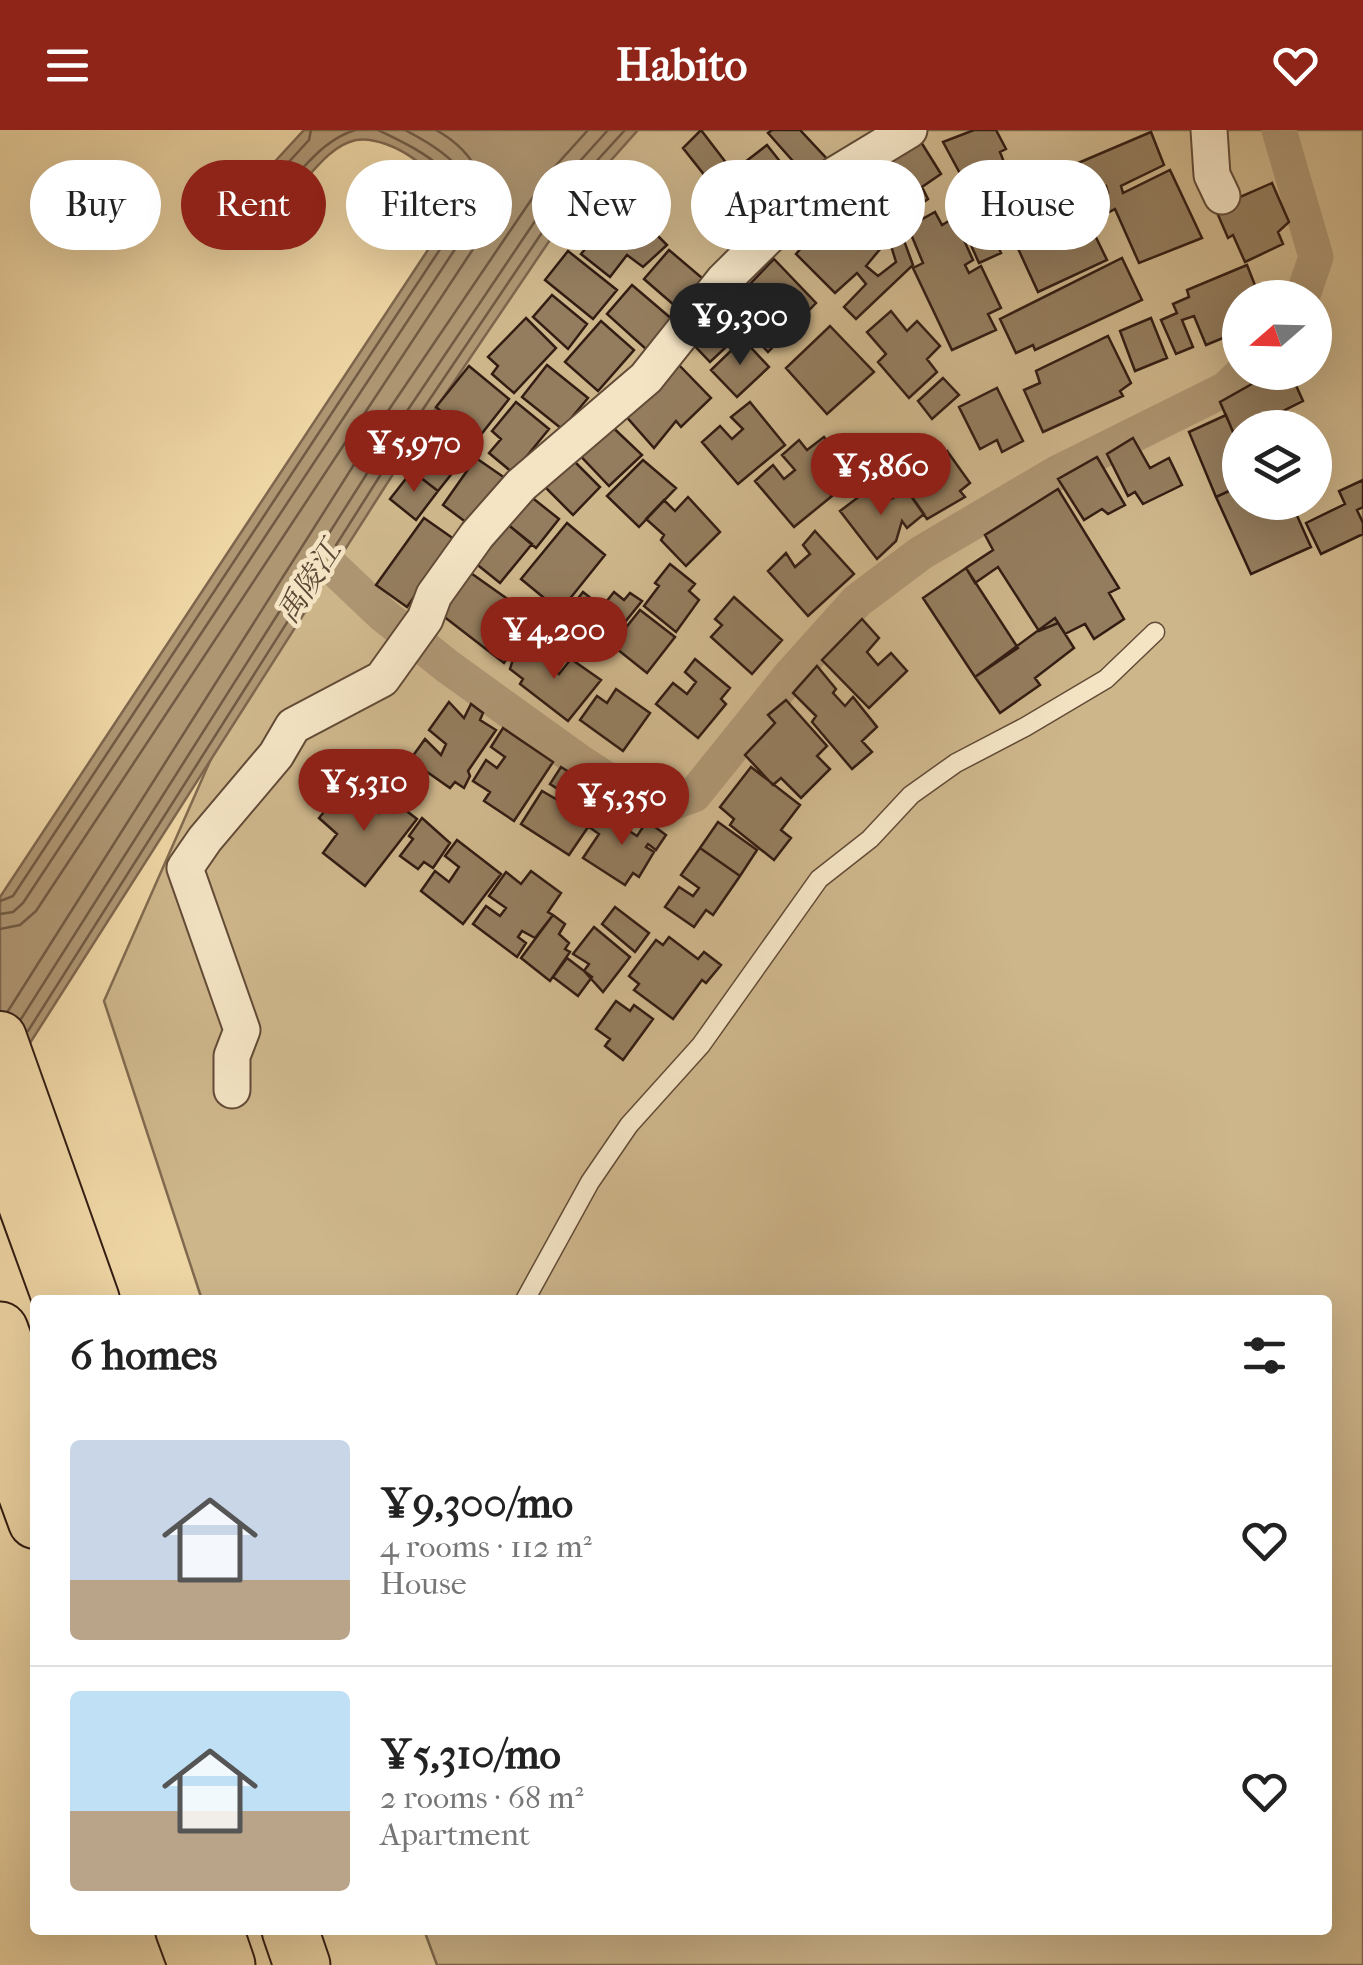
<!DOCTYPE html>
<html lang="en">
<head>
<meta charset="utf-8">
<style>
	body { margin:0; font-family:"IM FELL French Canon","Noto Serif SC",serif; background:#f6f6f6; color:#222; height:100vh; display:flex; flex-direction:column; font-size:38px; white-space:nowrap }
	* { box-sizing:border-box; margin:0 }
	p { font-size:32px; color:#767676 }
	.icon { flex:none; width:55px; height:55px; fill:none; stroke:currentColor; stroke-width:2; stroke-linecap:round; stroke-linejoin:round }
	.map { position:relative; flex:1; overflow:hidden }
	.panel { position:absolute; left:30px; top:1165px; width:1302px; height:640px; display:flex; flex-direction:column; background:#fff; border-radius:10px; box-shadow:0 10px 40px #0002 }
	.panel>* { flex:none }
	.guide { position:absolute; left:30px; top:30px; width:1305px; height:90px; display:flex; gap:20px }
	.needle { width:65px; rotate:250deg }
	.controls { position:absolute; left:1222px; top:150px; display:grid; gap:20px }
	.controls a { display:grid; place-items:center; width:110px; height:110px; border-radius:50%; background:#fff; box-shadow:0 10px 40px #0002; font-size:50px }
	.price { position:absolute; translate:-50% -85px; padding:0 22px; border-radius:35px; background:#8f2418; color:#fff; font-size:32px; line-height:65px; filter:drop-shadow(0 2px 5px #0008) }
	.price::after { content:''; position:absolute; left:50%; top:60px; width:30px; height:22px; margin-left:-15px; background:inherit; clip-path:polygon(0 0,100% 0,50% 100%) }
	.price.active { background:#222; color:#fff }
	ul { padding:0; list-style:none }
	li { display:flex; align-items:center; gap:30px; height:250px; padding:0 40px }
	li+li { border-top:2px solid #e0e0e0 }
	li span { display:grid; place-items:center; flex:none; width:280px; height:200px; border-radius:10px; color:#555 }
	li>.icon { margin-inline-start:auto }
	span .icon { width:120px; height:120px; fill:#fffc; stroke-width:1 }
	li b { font-size:42px }
	h2 { display:flex; justify-content:space-between; align-items:center; height:120px; padding:0 40px; font-size:42px }
	.chip { padding:0 35px; border-radius:45px; background:#fff; box-shadow:0 10px 40px #0002; font-size:35px; line-height:90px }
	.chip.active { background:#8f2418; color:#fff }
	header { display:flex; justify-content:space-between; align-items:center; height:130px; padding:0 40px; background:#8f2418; color:#fff; font-size:45px; font-weight:700 }
	.map>svg:first-child { display:block }
</style>
</head>
<body>
<header><svg class="icon" aria-label="menu" viewBox="0 0 24 24"><path d="M4 6h16M4 12h16M4 18h16"/></svg>Habito<svg class="icon" aria-label="heart" viewBox="0 0 24 24"><path d="M12 20l-8-8c-3-5 5-10 8-4 3-6 11-1 8 4z"/></svg></header>
<div class="map">
<svg width="1363" height="1835" viewBox="0 0 1363 1835">
	<rect width="100%" height="100%" fill="#eed5a4"/>
	<filter id="stains"><feTurbulence type="fractalNoise" baseFrequency=".002" numOctaves="4"/><feColorMatrix values="0 0 0 0 .2 0 0 0 0 .09 0 0 0 0 .02 0 0 0 .5 -.17"/></filter>
	<radialGradient id="worn" r=".72"><stop offset=".6" stop-color="#630" stop-opacity="0"/><stop offset="1" stop-color="#630" stop-opacity=".3"/></radialGradient>
	<!-- green -->
	<path fill="#ceb68b" stroke="#806a4f" stroke-width="2.5" fill-rule="evenodd" d="M553,0H1363V1835H437L424,1800H1328V1170H202L104,871L256,527ZM1240,168H1315V242H1240ZM1240,298H1315V372H1240Z"/>
	<!-- water -->
	<path fill="#ae9673" stroke="#7d664d" stroke-width="2.5" d="M304,0H638L581,64L418,305L0,960V767L449,88C456,48 390,4 356,10C331,15 312,43 296,60L268,39Z"/>
	<g fill="none" stroke-linecap="round" stroke-linejoin="round">
		<!-- shore -->
		<path stroke="#705a43" stroke-width="2.5" d="M311,0L309,10L286,35L292,45L297,44C315,25 330,8 355,0
			M0,771L13,766L458,92C470,41 416,19 378,0
			M0,784L13,782L23,773L469,98C485,45 444,21 405,0
			M0,799L20,795L36,781L483,104C498,62 474,21 436,0
			M8,881L386,284L550,42L588,0
			M21,889L399,293L562,51L608,0
			M28,901L409,300L572,58L625,0"/>
		<!-- canal -->
		<path stroke="#ae9673" stroke-width="35" d="M1279,0L1316,127L1302,168
			M325,430L382,484L447,536L580,632L636,668L669,674L694,665L788,548L857,471L921,423L1055,344L1226,259L1243,242"/>
	</g>
	<!-- building -->
	<path fill="#947d5e" stroke="#331d13" stroke-width="2.5" d="M701,0L737,47L717,61L683,18Z
		M772,0H800L828,30L808,48L768,3Z
		M974,0H996L1006,19L1000,22L1007,40L988,48L991,55L970,62L943,12Z
		M1151,2L1164,35L1121,56L1123,63L1170,40L1202,108L1139,133L1115,79L1089,93L1107,130L1038,162L1015,112L1108,63L1106,56L1091,64L1088,56L1073,63L1064,39Z
		M916,4L941,44L922,57L928,69L893,93L886,82L872,93L845,55Z
		M767,15L797,53L767,78L736,39Z
		M1054,36L1071,83L1013,106L1009,97L993,105L1001,123L979,133L953,75L975,65L980,79L992,75L986,60Z
		M737,50L766,85L744,104L715,69Z
		M1272,53L1289,92L1278,102L1283,114L1245,132L1233,105L1228,108L1215,78Z
		M837,78L881,118L866,136L878,146L896,132L885,96L903,90L908,107L903,108L913,135L856,189L844,177L866,154L857,143L835,163L796,124Z
		M935,82L942,95L954,88L973,130L965,135L969,143L981,136L1001,178L988,184L996,200L952,220L913,138L923,133L908,97Z
		M636,84L667,115L643,137L627,125L610,147L581,124L608,92L621,100Z
		M669,120L708,153L682,182L644,149Z
		M568,121L617,160L593,189L545,150Z
		M1122,128L1142,170L1035,220L1033,215L1016,223L1000,189Z
		M774,129L816,173L768,222L727,178Z
		M1247,135L1260,168H1240V176L1237,178L1240,201L1206,215L1194,186L1182,190L1193,217L1176,224L1161,190L1177,183L1173,174L1189,167L1187,160Z
		M632,155L673,190L647,220L607,184Z
		M552,165L587,194L568,219L533,187Z
		M891,181L907,201L917,191L940,216L927,229L937,242L909,268L878,232L886,224L867,202Z
		M721,183L740,204L710,232L691,212Z
		M526,188L556,218L514,263L492,244L498,236L488,227Z
		M1151,188L1167,228L1135,241L1120,201Z
		M601,191L634,220L598,261L565,232Z
		M830,196L874,242L827,284L786,238Z
		M1108,206L1131,253L1120,261L1123,266L1043,302L1024,260L1040,253L1036,241Z
		M743,209L769,237L737,267L711,240Z
		M677,233L711,268L681,297L676,291L654,318L624,284Z
		M547,235L588,268L562,299L522,267Z
		M469,236L509,269L476,311L436,277Z
		M1273,242H1290L1303,271L1249,298H1240V302L1234,304L1220,272Z
		M943,248L959,265L932,289L918,271Z
		M997,258L1023,311L1002,322L997,310L980,319L959,277Z
		M516,272L549,299L513,343L489,323L501,309L492,301Z
		M750,272L785,315L738,354L702,312L720,296L732,309L743,299L731,287Z
		M1226,285L1240,319V356L1216,367L1189,302Z
		M604,289L642,325L609,356L573,318Z
		M446,296L473,317L438,361L412,341Z
		M824,307L846,335L823,356L832,366L794,397L755,351L773,335L784,349L795,340L782,325L799,310L807,320Z
		M1133,308L1150,338L1169,328L1182,355L1143,374L1135,362L1128,366L1107,324Z
		M920,320L927,333L947,321L970,353L960,361L965,367L927,389L903,355L907,351L898,333Z
		M568,325L600,357L573,385L541,353Z
		M1097,327L1125,375L1108,384L1102,379L1084,390L1058,349Z
		M476,328L505,348L471,396L443,375Z
		M643,330L676,358L639,397L607,366Z
		M412,341L438,361L416,390L390,369Z
		M1363,350V377L1357,380L1363,393V404L1321,424L1306,393L1345,374L1339,361Z
		M873,356L886,372L907,360L924,384L907,398L902,391L896,411L877,429L840,381Z
		M1240,356V372H1291L1311,417L1251,444L1216,367Z
		M1058,359L1119,458L1109,463L1124,489L1094,509L1085,494L1065,504L1058,493L1039,501L998,437L975,453L966,438L993,420L985,405Z
		M525,362L559,389L536,418L506,393Z
		M688,367L720,402L686,436L661,410L664,405L646,389L664,370L675,381Z
		M424,388L454,409L407,477L376,455Z
		M506,393L532,414L500,453L474,432Z
		M567,393L605,425L560,481L521,449Z
		M815,401L854,444L808,486L768,441L786,423L795,437L810,424L803,415Z
		M670,434L695,454L689,461L699,470L676,502L644,476L659,456L655,453Z
		M966,438L1018,518L975,547L923,468Z
		M468,441L516,475L505,492L523,505L504,533L438,482Z
		M583,462L602,477L614,462L624,470L630,463L642,471L608,513L568,481Z
		M734,467L782,510L752,544L711,507L722,495L715,489Z
		M640,480L675,507L647,543L612,515Z
		M1055,488L1074,518L1035,548L1040,555L1000,583L975,547Z
		M862,489L879,508L867,522L878,535L891,523L907,541L869,578L822,530Z
		M519,510L559,544L571,529L601,550L568,591L520,554L523,549L510,539Z
		M695,529L730,558L721,569L726,574L698,608L656,574L673,553L687,564L696,552L685,542Z
		M817,536L836,559L833,563L845,576L853,567L877,597L862,611L872,622L852,639L812,592L816,586L793,563Z
		M616,559L650,583L623,621L580,590L597,566L607,573Z
		M786,570L827,616L817,626L830,639L801,668L781,648L773,655L745,625L775,593L768,585Z
		M449,572L464,588L471,574L483,583L480,590L496,600L468,641L470,646L464,658L455,652L450,658L410,630L425,609L441,625L446,614L429,600Z
		M503,598L553,632L514,691L484,671L490,662L473,651L486,630L497,638L505,627L491,617Z
		M561,637L601,662L592,676L599,681L569,725L521,694L542,661L556,669L561,661L550,654Z
		M751,637L800,675L781,700L791,708L774,730L730,695L734,689L720,677Z
		M345,656L379,683L391,669L417,689L365,756L323,723L337,704L319,688Z
		M599,681L637,706L647,691L666,705L656,720L648,714L646,717L654,722L639,747L633,743L625,755L583,728L599,704L589,697Z
		M422,688L450,713L433,738L424,732L418,739L400,726L413,709L409,706Z
		M718,692L757,720L740,746L700,718Z
		M457,710L501,744L463,794L421,761L435,741L449,752L459,737L445,726Z
		M700,718L740,746L713,785L706,780L694,797L665,777L679,757L693,766L699,758L681,745Z
		M531,741L561,763L548,782L553,785L535,808L522,801L518,807L526,813L517,827L473,794L486,776L500,786L506,778L489,766L506,742L521,754Z
		M615,777L649,803L635,822L602,794Z
		M553,785L565,794L559,804L569,813L565,819L570,822L550,851L521,828Z
		M594,797L630,827L603,862L584,841L589,834L573,824Z
		M669,807L698,829L704,822L721,835L706,853L702,850L673,889L634,860L639,854L629,846L656,810L663,815Z
		M567,828L592,847L578,866L553,847Z
		M616,871L630,881L634,875L653,889L623,930L605,916L610,909L596,899Z"/>
	<g fill="none" stroke-linecap="round" stroke-linejoin="round">
		<defs>
			<path id="lane" d="M525,1170L590,1052L629,995L701,915L819,749L870,709L911,665L956,633L1025,597L1106,549L1155,502"/>
			<path id="street" d="M1209,0L1212,45L1222,66
				M232,960V926L242,900L185,738L205,709L276,625L293,596L382,549L425,489L434,465L477,405L521,355L646,248L724,150L823,52L909,0"/>
			<path id="primary" d="M0,908L93,1170
				M0,1296L35,1392
				M182,1800L195,1835"/>
			<path id="highway" d="M0,1002L61,1170
				M0,1200L35,1297
				M215,1800L227,1835
				M290,1800L302,1835"/>
		</defs>
		<!-- lane casing -->
		<use href="#lane" stroke="#624b37" stroke-width="21"/>
		<!-- street casing -->
		<use href="#street" stroke="#624b37" stroke-width="39"/>
		<!-- primary casing -->
		<use href="#primary" stroke="#331d13" stroke-width="56"/>
		<!-- highway casing -->
		<use href="#highway" stroke="#331d13" stroke-width="59"/>
		<!-- lane -->
		<use href="#lane" stroke="#f4e4c4" stroke-width="18"/>
		<!-- street -->
		<use href="#street" stroke="#f4e4c4" stroke-width="35"/>
		<!-- primary -->
		<use href="#primary" stroke="#eed5a4" stroke-width="52"/>
		<!-- highway -->
		<use href="#highway" stroke="#eed5a4" stroke-width="55"/>
	</g>
	<g text-anchor="middle" stroke-width="9" stroke-linejoin="round" paint-order="stroke">
		<!-- water labels -->
		<g font-size="30" font-style="italic" fill="#5e4735" stroke="#f4e4c4">
			<text transform="translate(309 452) rotate(-57)" y="10">禹陵江</text>
		</g>
	</g>
	<rect width="100%" height="100%" filter="url(#stains)"/>
	<rect width="100%" height="100%" fill="url(#worn)"/>
</svg>
<div class="controls">
<a><svg class="needle" viewBox="-14 -14 28 28"><path d="M0-13l5 13h-10z" fill="#e53935"/><path d="M0 13l5-13h-10z" fill="#767676"/></svg></a>
<a><svg class="icon" aria-label="layers" viewBox="0 0 24 24"><path d="M12 4l9 5-9 5-9-5zM3 14l9 5 9-5"/></svg></a>
</div>
<b class="price active" style="left:740px;top:238px">¥9,300</b>
<b class="price" style="left:414px;top:365px">¥5,970</b>
<b class="price" style="left:881px;top:388px">¥5,860</b>
<b class="price" style="left:554px;top:552px">¥4,200</b>
<b class="price" style="left:364px;top:704px">¥5,310</b>
<b class="price" style="left:622px;top:718px">¥5,350</b>
<div class="guide">
<a class="chip">Buy</a>
<a class="chip active">Rent</a>
<a class="chip">Filters</a>
<a class="chip">New</a>
<a class="chip">Apartment</a>
<a class="chip">House</a>
</div>
<section class="panel">
<h2>6 homes<svg class="icon" aria-label="filters" viewBox="0 0 24 24"><path d="M4 7h16M4 17h16"/><circle cx="9" cy="7" r="2"/><circle cx="15" cy="17" r="2"/></svg></h2>
<ul>
<li><span style="background:linear-gradient(#c9d6e8 70%,#b9a48a 0)"><svg class="icon" aria-label="home" viewBox="0 0 24 24"><path d="M3 11l9-7 9 7M6 9v11h12V9"/></svg></span><div><b>¥9,300/mo</b><p>4 rooms · 112 m²</p><p>House</p></div><svg class="icon" aria-label="heart" viewBox="0 0 24 24"><path d="M12 20l-8-8c-3-5 5-10 8-4 3-6 11-1 8 4z"/></svg></li>
<li><span style="background:linear-gradient(#bfe0f5 60%,#b9a48a 0)"><svg class="icon" aria-label="home" viewBox="0 0 24 24"><path d="M3 11l9-7 9 7M6 9v11h12V9"/></svg></span><div><b>¥5,310/mo</b><p>2 rooms · 68 m²</p><p>Apartment</p></div><svg class="icon" aria-label="heart" viewBox="0 0 24 24"><path d="M12 20l-8-8c-3-5 5-10 8-4 3-6 11-1 8 4z"/></svg></li>
</ul>
</section>
</div>
</body>
</html>
